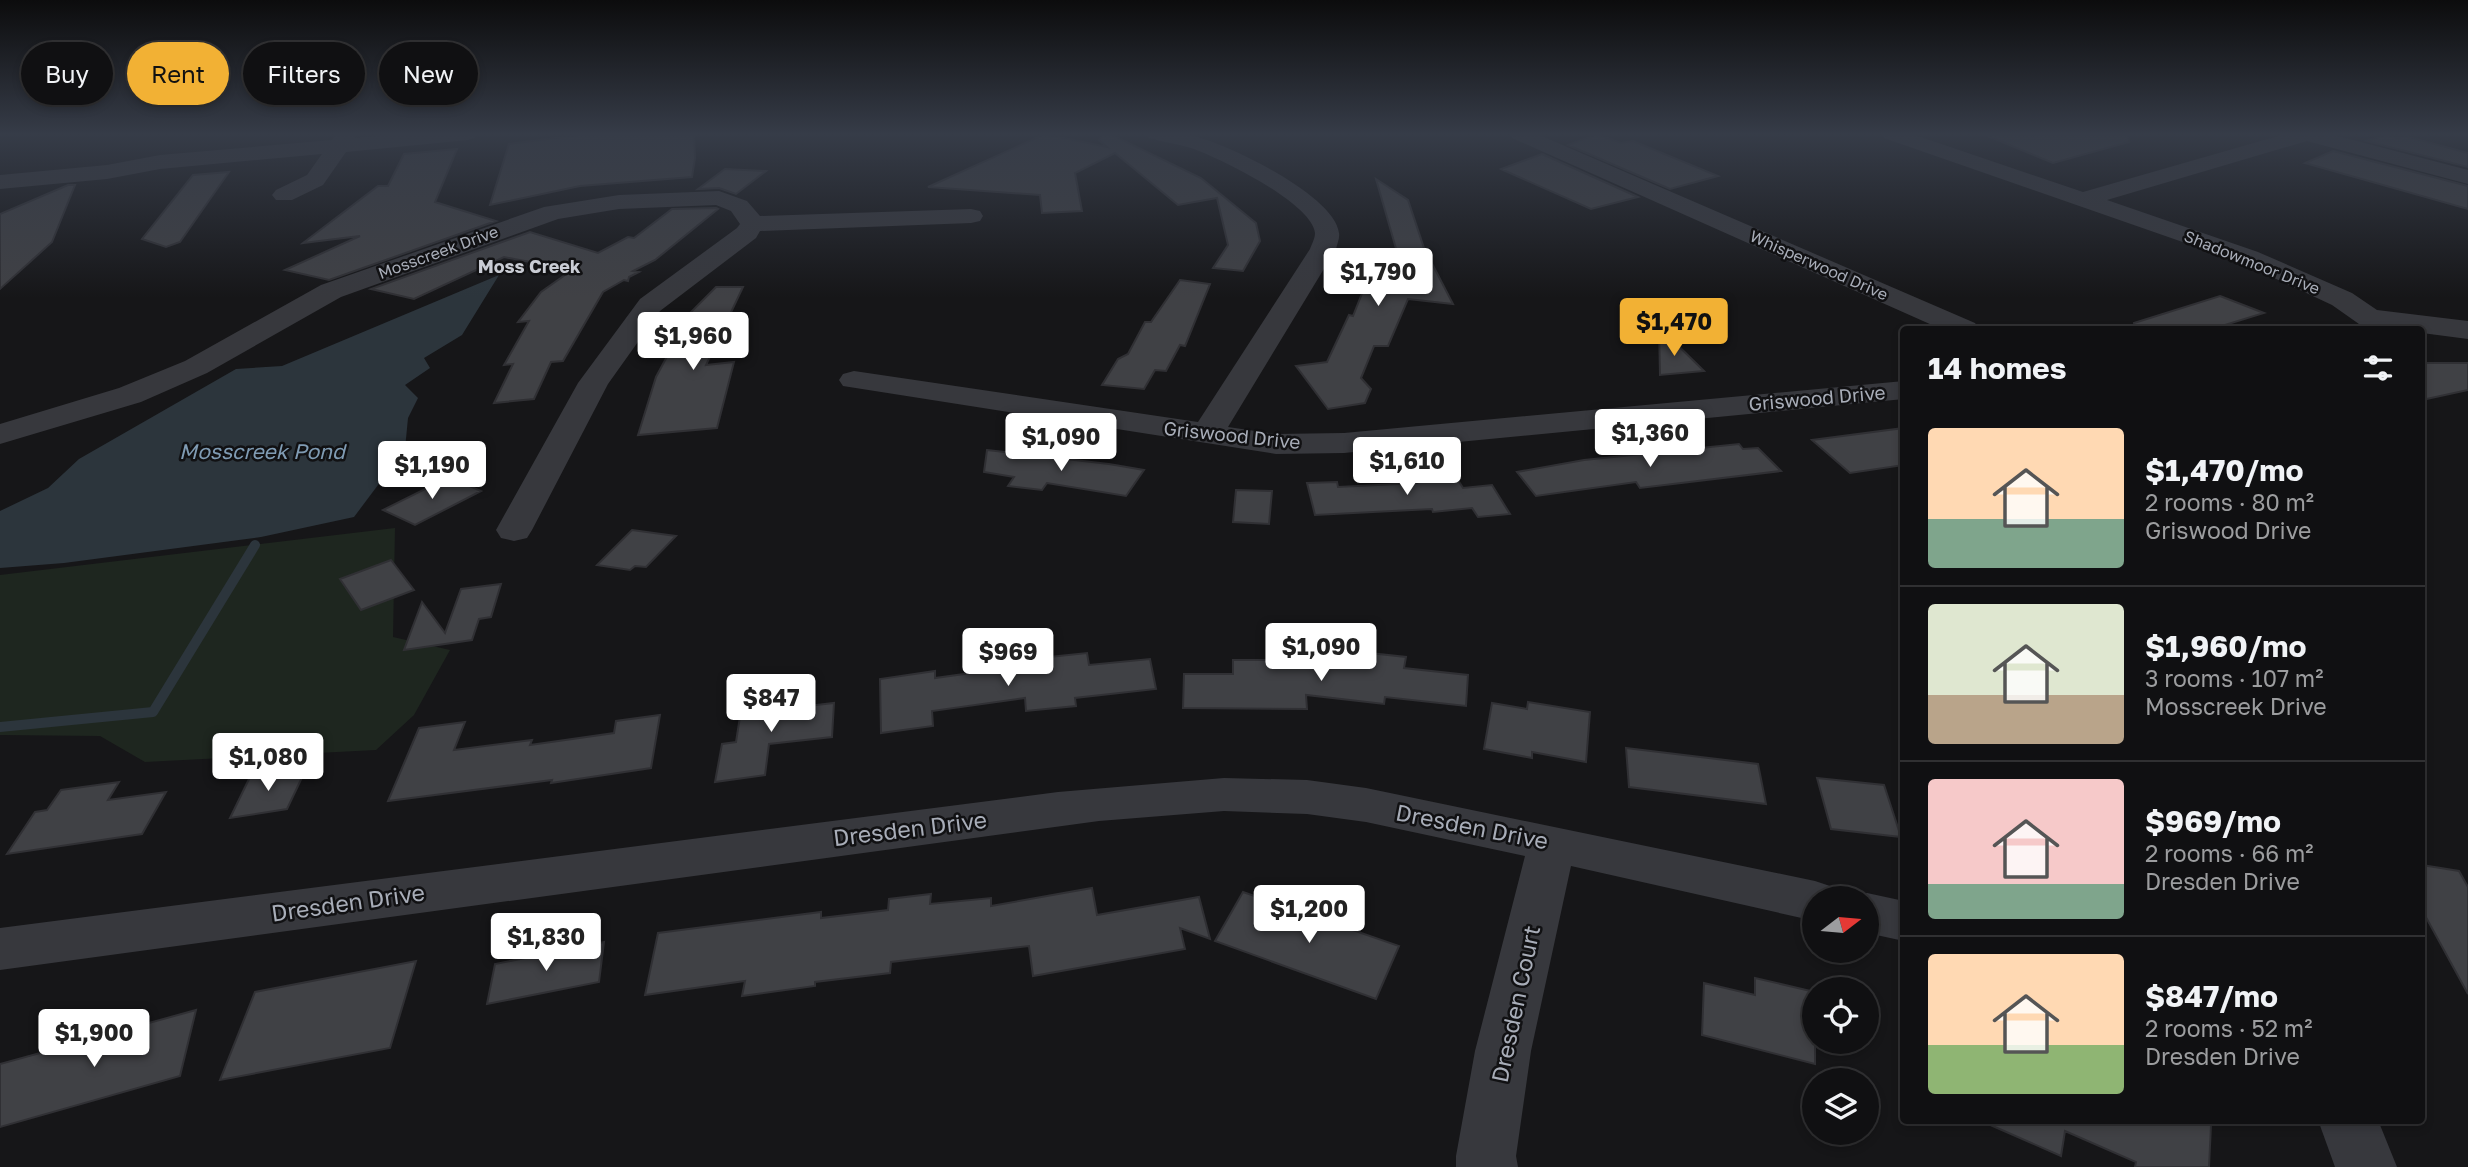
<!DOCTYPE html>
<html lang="en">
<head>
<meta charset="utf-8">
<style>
	body { margin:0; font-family:"Golos Text",sans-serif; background:#19191b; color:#f1f3f6; height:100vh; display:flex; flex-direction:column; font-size:26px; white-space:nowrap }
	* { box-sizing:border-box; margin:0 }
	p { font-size:23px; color:#9c9d9f }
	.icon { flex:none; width:38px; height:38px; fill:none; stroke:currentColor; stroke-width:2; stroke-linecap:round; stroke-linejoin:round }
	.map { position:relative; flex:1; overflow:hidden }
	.details { position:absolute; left:1900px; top:326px; width:525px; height:798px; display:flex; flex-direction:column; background:#101012; border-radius:7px; box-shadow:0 4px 10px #0003,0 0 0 2px #303032 }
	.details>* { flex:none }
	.hud { position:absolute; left:21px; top:42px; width:665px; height:63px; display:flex; gap:14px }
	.needle { width:46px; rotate:74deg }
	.fabs { position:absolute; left:1802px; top:886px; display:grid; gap:14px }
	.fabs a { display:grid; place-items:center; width:77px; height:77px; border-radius:50%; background:#101012; box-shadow:0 4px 10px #0003,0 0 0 2px #303032; font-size:35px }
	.price { position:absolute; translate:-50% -60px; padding:0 16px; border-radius:7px; background:#fff; color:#222; font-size:23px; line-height:46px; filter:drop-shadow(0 2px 4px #0008) }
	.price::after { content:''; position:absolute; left:50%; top:42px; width:21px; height:16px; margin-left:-10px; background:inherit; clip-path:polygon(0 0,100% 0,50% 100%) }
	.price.selected { background:#f2b134; color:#111 }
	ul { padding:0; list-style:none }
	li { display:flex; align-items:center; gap:21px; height:175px; padding:0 28px }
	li+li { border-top:2px solid #303032 }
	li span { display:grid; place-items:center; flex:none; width:196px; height:140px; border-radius:7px; color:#555 }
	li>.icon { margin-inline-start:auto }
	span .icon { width:84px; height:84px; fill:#fffc; stroke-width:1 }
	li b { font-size:30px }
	h2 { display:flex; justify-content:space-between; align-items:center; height:84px; padding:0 28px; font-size:30px }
	.pill { padding:0 24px; border-radius:32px; background:#101012; box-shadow:0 4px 10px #0003,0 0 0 2px #303032; font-size:24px; line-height:63px }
	.pill.selected { background:#f2b134; color:#111 }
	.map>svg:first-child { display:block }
</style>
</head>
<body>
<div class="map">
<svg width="2468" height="1167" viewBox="0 0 2468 1167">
	<rect width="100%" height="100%" fill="#161618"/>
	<!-- green -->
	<path fill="#1e261f" d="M395,528L393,637L450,650L414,715L376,750L145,762L100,736L0,735V575Z"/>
	<!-- water -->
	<path fill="#2c353c" d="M499,275L462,335L424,358L430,368L405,385L418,398L408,418L405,449L354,517L261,537L64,563L0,568V511L48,488L79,459L236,369L282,366Z"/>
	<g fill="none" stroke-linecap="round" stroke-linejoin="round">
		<!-- stream -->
		<path stroke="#2c353c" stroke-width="10" d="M0,727L153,712L255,545"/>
	</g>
	<!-- building -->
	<path fill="#404145" stroke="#303034" stroke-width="2" d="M587,134H694L695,158L692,177L580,186L490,205L509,144Z
		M1045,134L1107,147L1099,140L1103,134H1110L1201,178L1256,223L1260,241L1243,271L1213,268L1228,245L1217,198L1178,205L1115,153L1075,173L1082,211L1042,213L1040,195L928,187Z
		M1597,134L1621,143L1633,141L1718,176L1670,189L1568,145Z
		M1983,134H2128L2129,142L2053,163Z
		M2386,135L2397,138L2405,136L2468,153V167L2366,141Z
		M457,149L435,202L496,221L329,280L285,270L360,236L303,243L378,186H388L404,154Z
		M2333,151L2468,186V209L2305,163Z
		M1542,154L1638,197L1591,209L1501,169Z
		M725,169L766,171L736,194L719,188L698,189Z
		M229,172L180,242L166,247L142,239L193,175Z
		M1376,179L1408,200L1424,248L1453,304L1408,299L1388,346H1374L1361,378L1371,389L1365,403L1328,409L1296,366L1327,362L1349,315L1353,316L1378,253L1397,252Z
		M68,185H75L52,242L0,289V214Z
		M716,208L718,209L655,260L633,271L639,272L629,277L628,281L624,280L603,292L563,361L551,362L534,399L494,403L513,364L504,365L529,321L518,322L541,292L572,270L504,257L414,299L371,289L530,232L598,253L628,237L634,238L672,209Z
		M1180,280L1210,284L1185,346L1180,345L1166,371L1155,370L1144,389L1102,385L1118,359L1128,354L1145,322H1151Z
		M716,287H743L706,365L734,362L717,428L638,435L656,377L691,312Z
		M2220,296L2264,313L2212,329H2135L2134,323Z
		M1659,327L1704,371L1660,375Z
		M2422,363H2468V390L2422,400Z
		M1904,428V465L1850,473L1812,440Z
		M1739,444L1743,449L1758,448L1781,471L1640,488L1636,482L1536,496L1517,472L1584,460Z
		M987,450L1109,464L1144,470L1126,496L1047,483L1042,490L1008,486L1014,477L984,472Z
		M1453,472L1463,488L1492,485L1510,514L1478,517L1472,508L1433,512L1432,509L1315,515L1307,483L1337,482L1338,487L1417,483L1413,476Z
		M449,477L481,491L415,525L383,510Z
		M1236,490L1272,491L1269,524L1233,522Z
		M632,530L676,536L646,567L635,566L630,570L597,565Z
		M391,560L414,590L361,610L340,579Z
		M501,584L491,617L479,619L472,640L404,650L422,602L445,633L461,589Z
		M1342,650L1406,657L1404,668L1468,675L1466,706L1385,697L1384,704L1306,695L1307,709L1183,708L1184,674H1233V660H1340Z
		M1087,653L1089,665L1150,659L1156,689L1075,698L1076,706L1026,711L1025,698L932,711L933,726L881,733L880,679L935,671V678L1022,666L1021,660Z
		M808,696V706L834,703L832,737L769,744L765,775L715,782L722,744L736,742L742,704Z
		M1528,702L1590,712L1586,762L1532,752V758L1484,749L1492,703L1527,709Z
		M660,715L651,768L551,783L552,780L388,801L419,728L465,722L454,750L532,740L530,745L614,733L616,721Z
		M1626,748L1758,764L1766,804L1629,787Z
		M306,769L287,809L230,818L250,777Z
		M1817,778L1884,785L1901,837L1831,829Z
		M119,782L108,800L166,792L142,834L7,854L35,812L47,810L61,790Z
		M2422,865L2459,871L2468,887V994L2422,910Z
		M1092,888L1097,915L1199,897L1210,939L1180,928L1185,949L1033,976L1029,946L891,962L890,973L815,982V986L742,996L745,981L645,995L658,933L821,912V918L888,910L889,899L931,894L930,904L991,898V906Z
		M1243,892L1399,946L1376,999L1215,941Z
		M604,942L599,982L487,1004L495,964Z
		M416,961L390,1048L220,1080L255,992Z
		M1755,978L1815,992V1064L1702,1035L1704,983L1755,995Z
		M196,1010L180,1076L0,1127V1064Z
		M1979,1120H2200L2211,1125L2209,1167H2135L2136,1162L2065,1131L2061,1156Z"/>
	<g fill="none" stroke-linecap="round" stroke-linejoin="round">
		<!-- minor -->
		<path fill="#37383d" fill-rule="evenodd" d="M336,134H357L355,138L395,134H478L475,138L468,140L346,152L323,185L292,200H276L272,195L276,190L307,175L322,154L160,169L107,179L0,189V175L107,165L160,155L332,140Z
			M1146,134C1160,134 1175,132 1189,135C1223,141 1335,195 1339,233C1340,238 1337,244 1336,249L1228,427L1276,434L1344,433L1904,381V399L1344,453L1276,454L843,386L839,380L843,374L854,371L1198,422L1310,249C1312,244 1315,238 1315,233C1312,203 1218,157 1191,148C1177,144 1163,142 1149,138Z
			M1509,134H1537L1975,323L1979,329H1941L1512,138Z
			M1881,134H1912L2083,192L2285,134H2330L2468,170V184L2307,141L2107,200L2258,252L2352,293L2377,310L2468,321V339L2422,333V329H2390L2359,324L2332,305L2240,262L1884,138Z
			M719,191L747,201L760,216L971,209L980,211L983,216L980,221L971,223L760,231L756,238L660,311L608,384L532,530L527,538L514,541L501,538L496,530L578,383L640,299L737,228L740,224L731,211L716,205L619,209L558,219L341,297L207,373L141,402L0,444V424L119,388L185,361L321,285L544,207L619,195Z
			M1224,778L1307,780L1366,788L1815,881L1833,887L1839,898H1815V921L1571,866L1531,1051L1516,1156L1518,1167H1456V1156L1475,1051L1525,856L1366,822L1307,814L1224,811L1099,821L0,970V928L1058,792Z
			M1867,893L1904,901V941L1867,933V898H1852Z
			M2318,1120H2378L2397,1167H2335Z"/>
	</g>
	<!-- sky -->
	<linearGradient id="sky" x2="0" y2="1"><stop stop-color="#0c0c0d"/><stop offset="0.45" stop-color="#363c48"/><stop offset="1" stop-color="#363c48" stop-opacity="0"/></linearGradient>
	<rect width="2468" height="298" fill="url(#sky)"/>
	<g text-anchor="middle" stroke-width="5" stroke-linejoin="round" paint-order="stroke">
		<!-- far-street labels -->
		<g font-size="16" fill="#a8adb8" stroke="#111113">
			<text transform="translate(438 252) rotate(-20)" y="6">Mosscreek Drive</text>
			<text transform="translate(2252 262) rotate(22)" y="6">Shadowmoor Drive</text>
			<text transform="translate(1819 265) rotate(24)" y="6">Whisperwood Drive</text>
		</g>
		<!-- far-neighbourhood labels -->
		<g font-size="18" font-weight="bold" fill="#c9ccd4" stroke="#111113">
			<text x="529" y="273">Moss Creek</text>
		</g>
		<!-- street labels -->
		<g font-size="19" fill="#a8adb8" stroke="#111113">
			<text transform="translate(1817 398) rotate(-5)" y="7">Griswood Drive</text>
			<text transform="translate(1232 435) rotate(6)" y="7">Griswood Drive</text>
		</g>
		<!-- water labels -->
		<g font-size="21" font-style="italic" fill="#7f9bb3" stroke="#111113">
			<text x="262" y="459">Mosscreek Pond</text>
		</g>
		<!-- near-street labels -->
		<g font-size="23" fill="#a8adb8" stroke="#111113">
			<text transform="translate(1472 827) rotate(11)" y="8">Dresden Drive</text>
			<text transform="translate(910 829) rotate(-7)" y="8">Dresden Drive</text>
			<text transform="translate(348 903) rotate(-8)" y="8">Dresden Drive</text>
			<text transform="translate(1516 1004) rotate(-78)" y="8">Dresden Court</text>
		</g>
	</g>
</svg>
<div class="fabs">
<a><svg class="needle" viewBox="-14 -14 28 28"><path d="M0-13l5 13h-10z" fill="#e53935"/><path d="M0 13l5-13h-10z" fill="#9c9d9f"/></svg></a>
<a><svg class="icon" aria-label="locate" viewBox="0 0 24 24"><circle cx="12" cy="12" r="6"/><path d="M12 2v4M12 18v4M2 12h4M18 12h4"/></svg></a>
<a><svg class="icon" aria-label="layers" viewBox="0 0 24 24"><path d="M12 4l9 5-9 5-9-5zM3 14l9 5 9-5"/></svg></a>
</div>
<b class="price" style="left:1378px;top:308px">$1,790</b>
<b class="price selected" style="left:1674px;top:358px">$1,470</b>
<b class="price" style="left:693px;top:372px">$1,960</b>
<b class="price" style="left:1650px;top:469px">$1,360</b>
<b class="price" style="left:1061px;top:473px">$1,090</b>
<b class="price" style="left:1407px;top:497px">$1,610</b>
<b class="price" style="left:432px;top:501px">$1,190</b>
<b class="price" style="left:1321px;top:683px">$1,090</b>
<b class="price" style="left:1008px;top:688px">$969</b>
<b class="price" style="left:771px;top:734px">$847</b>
<b class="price" style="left:268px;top:793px">$1,080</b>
<b class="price" style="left:1309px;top:945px">$1,200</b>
<b class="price" style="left:546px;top:973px">$1,830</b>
<b class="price" style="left:94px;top:1069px">$1,900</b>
<div class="hud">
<a class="pill">Buy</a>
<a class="pill selected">Rent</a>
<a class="pill">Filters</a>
<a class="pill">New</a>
</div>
<section class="details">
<h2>14 homes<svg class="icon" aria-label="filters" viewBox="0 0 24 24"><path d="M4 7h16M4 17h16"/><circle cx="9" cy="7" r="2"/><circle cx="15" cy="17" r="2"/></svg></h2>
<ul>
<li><span style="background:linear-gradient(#ffd9b3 65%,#7fa58c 0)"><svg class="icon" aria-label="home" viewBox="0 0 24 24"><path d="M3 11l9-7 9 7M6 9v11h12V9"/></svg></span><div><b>$1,470/mo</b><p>2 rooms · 80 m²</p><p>Griswood Drive</p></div></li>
<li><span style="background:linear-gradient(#dfe7d0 65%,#b9a48a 0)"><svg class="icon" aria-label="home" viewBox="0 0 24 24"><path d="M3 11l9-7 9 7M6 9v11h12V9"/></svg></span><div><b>$1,960/mo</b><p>3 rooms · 107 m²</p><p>Mosscreek Drive</p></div></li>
<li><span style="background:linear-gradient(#f6c9c9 75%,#7fa58c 0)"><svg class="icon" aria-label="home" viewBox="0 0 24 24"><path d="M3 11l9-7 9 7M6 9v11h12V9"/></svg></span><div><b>$969/mo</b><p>2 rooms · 66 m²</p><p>Dresden Drive</p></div></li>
<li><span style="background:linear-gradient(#ffd9b3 65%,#8fb573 0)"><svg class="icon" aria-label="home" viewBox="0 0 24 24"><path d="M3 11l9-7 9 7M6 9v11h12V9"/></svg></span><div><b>$847/mo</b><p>2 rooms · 52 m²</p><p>Dresden Drive</p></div></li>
</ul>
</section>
</div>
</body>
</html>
